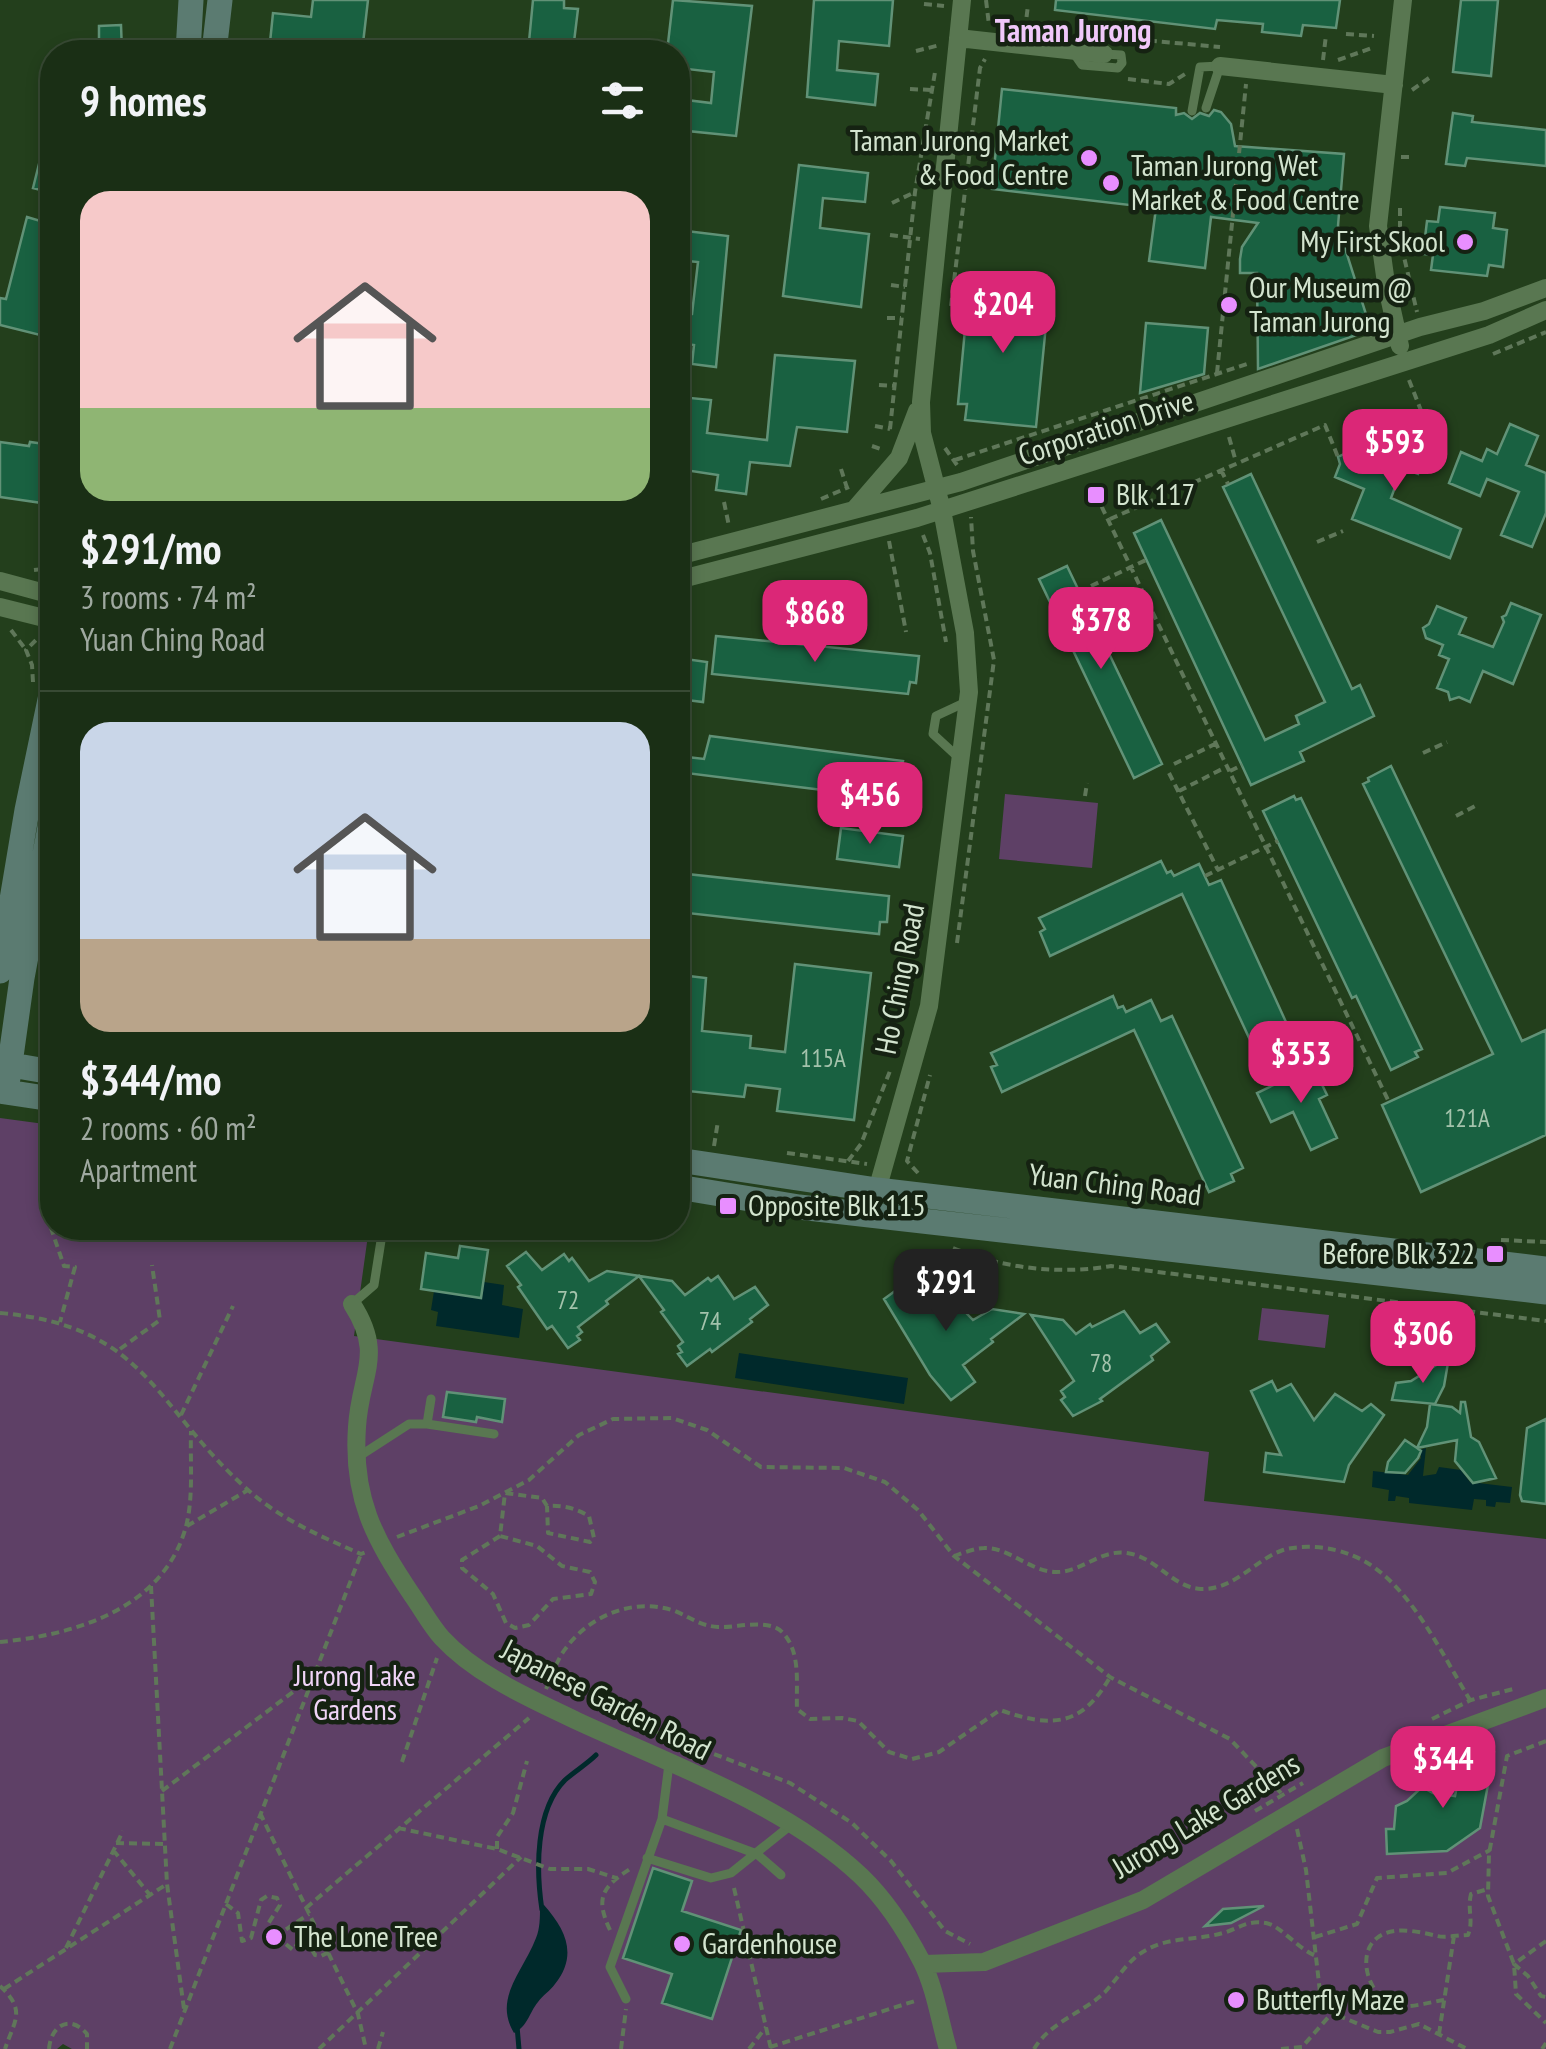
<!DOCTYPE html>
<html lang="en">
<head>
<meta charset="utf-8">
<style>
	body { margin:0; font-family:"PT Sans Narrow",sans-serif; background:#273b22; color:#f1f3f6; height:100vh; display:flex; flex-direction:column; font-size:38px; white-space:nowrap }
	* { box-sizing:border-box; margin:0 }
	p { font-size:32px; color:#9fa9a0 }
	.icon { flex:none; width:55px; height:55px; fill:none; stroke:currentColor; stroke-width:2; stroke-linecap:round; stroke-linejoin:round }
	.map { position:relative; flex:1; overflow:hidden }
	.panel { position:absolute; left:40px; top:40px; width:650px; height:1200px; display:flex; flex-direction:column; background:#1a2f15; border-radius:40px; box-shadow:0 5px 15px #0003,0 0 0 2px #384a34 }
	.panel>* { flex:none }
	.price { position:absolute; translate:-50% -85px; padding:0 22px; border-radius:20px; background:#db2777; color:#fff; font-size:32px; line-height:65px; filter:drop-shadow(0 2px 5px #0008) }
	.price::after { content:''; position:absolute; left:50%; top:60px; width:30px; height:22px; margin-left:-15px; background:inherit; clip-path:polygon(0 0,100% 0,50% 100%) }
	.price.on { background:#222; color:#fff }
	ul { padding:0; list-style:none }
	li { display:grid; align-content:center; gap:20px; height:530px; padding:0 40px }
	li+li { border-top:2px solid #384a34 }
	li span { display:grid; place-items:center; height:310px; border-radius:30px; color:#555 }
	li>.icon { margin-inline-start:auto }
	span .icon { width:180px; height:180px; fill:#fffc; stroke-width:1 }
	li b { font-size:42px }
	h2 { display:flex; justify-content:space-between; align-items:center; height:120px; padding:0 40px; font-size:42px }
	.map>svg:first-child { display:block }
</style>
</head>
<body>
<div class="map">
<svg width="1546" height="2049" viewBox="0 0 1546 2049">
	<rect width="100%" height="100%" fill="#233f1c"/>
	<!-- green -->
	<path fill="#5e4066" d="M1005,794L1098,803L1092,868L999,859Z
		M0,1118L52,1125V1228H369L354,1336L1209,1452L1204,1501L1546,1539V2049H72L63,2044L57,2049H0Z
		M1262,1308L1329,1315L1325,1348L1258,1340Z"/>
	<!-- water -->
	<path fill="#00292b" d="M484,1282L504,1285L502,1305L523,1309L519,1338L436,1326L438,1312L431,1310L434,1291L481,1299Z
		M739,1353L908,1378L904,1404L735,1378Z
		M1426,1448L1423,1476L1436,1474L1439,1467L1461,1470L1470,1482L1512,1487L1510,1503L1496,1502L1495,1507L1486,1506V1500L1474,1499L1472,1510L1409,1503V1498L1396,1496L1395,1501H1388L1389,1490L1372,1487L1373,1471L1408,1475L1421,1458L1420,1450Z
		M544,1905C566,1930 578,1955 555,1984C550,1991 543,1995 538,2002C529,2013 528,2026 514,2033C493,1998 523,1972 536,1938C540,1929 540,1917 540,1907Z"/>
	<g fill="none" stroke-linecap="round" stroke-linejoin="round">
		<!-- stream -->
		<path stroke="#00292b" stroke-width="5" d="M542,1910C536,1870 535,1810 565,1780C575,1771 587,1764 596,1755
			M517,2026L519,2049"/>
	</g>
	<!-- building -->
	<path fill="#196141" stroke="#619277" stroke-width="2.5" d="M313,0H368L362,52H315L309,46L302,52H269L273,13L311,17Z
		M533,0H564V8L578,9L574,42H550L549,52H528Z
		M673,0L752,6L736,136L678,130V99L711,103L714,72L678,68V52H667Z
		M814,0H893L889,46L839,41L837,70L878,74L875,105L807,97Z
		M1056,0H1340L1336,28L1303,25L1301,36L1262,32L1263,24L1217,20L1215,29L1055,10Z
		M1461,0H1498L1491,76L1453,72Z
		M121,25L122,52H99V26Z
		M1002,89L1176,108V115L1184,113L1192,119L1200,113L1209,116L1214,110L1221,112L1231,124L1235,146L1344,154L1338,226L1371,330L1258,369L1257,273H1240V259L1242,247L1258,223L1211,217L1205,268L1149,261L1156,208L992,189Z
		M1453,113L1473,116L1472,122L1546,130V166L1467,158L1465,166L1446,164Z
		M47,132L52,133V180L49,192L33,188Z
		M799,165L868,173L865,202L823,198L820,228L869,234L861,307L783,296Z
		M1440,207L1495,213L1493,228L1507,230L1503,267L1489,265L1487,276L1431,270L1433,255L1423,254L1427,221L1438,222Z
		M27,217L44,222L42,229L52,230V294L47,318L52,319V338L0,325V298L6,299Z
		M678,230L728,236L716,367L692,364L694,345L678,343V313L692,314L698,262L678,260Z
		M969,287L1049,294L1036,427L965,420L967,404H958Z
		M1146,323L1208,328L1204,374L1140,393Z
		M775,355L855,361L847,432L797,427L790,466L750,462L746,494L716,490L718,475L678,469V419L681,397L711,400L707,433L767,440Z
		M1510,424L1538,436L1526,465L1546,473V513L1532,547L1501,535L1519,492L1487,479L1480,496L1449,483L1461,452L1482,461L1487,449L1497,454Z
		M1408,430L1410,435L1430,443L1418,474L1402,468L1391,498L1461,529L1450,558L1352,519L1364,489L1335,477L1340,464L1338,457L1344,454L1348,445L1378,456L1382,447L1391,450L1397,433Z
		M0,442L29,446L30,442L45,444L43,452H49L42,503L0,497Z
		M1251,474L1352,689L1360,685L1374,716L1300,752L1304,761L1251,785L1134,533L1161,520L1265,740L1299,724L1296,716L1325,702L1223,487Z
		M1067,566L1162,764L1134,778L1039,579Z
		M1511,603L1541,615L1513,684L1483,671L1470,702L1459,697L1450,700L1448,692L1437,688L1449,659L1439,655L1443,645L1426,638L1423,628L1429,624L1437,606L1466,618L1459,634L1493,647L1504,622L1502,617L1506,615Z
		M716,636L919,656L916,683L910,682L908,694L712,674Z
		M678,658L707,662L703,702L678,699Z
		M710,736L903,761L901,772L908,773L904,800L678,772V756L704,759Z
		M1391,766L1522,1041L1546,1030V1135L1421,1192L1382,1105L1493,1054L1363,784L1369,781L1368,778Z
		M1294,796L1296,800L1301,798L1422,1049L1415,1052L1418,1057L1391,1070L1356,996L1352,998L1263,811Z
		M841,828L903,836L899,867L837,859Z
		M1161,861L1167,873L1171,871L1174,876L1199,864L1209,885L1221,880L1291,1033L1279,1038L1282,1045L1258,1057L1182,894L1050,956L1040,932L1045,929L1039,918Z
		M678,873L889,896L887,922H880L879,934L678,912Z
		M795,964L871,973L854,1120L777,1111L780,1089L746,1085L744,1097L678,1090L680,975L706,978L702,1031L751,1036L750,1048L785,1052Z
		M1113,996L1118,1008L1123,1006L1126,1012L1151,1000L1161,1021L1172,1016L1243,1168L1231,1174L1234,1181L1209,1192L1134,1030L1002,1092L991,1067L997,1065L991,1053Z
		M1313,1066L1327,1095L1319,1099L1337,1138L1311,1150L1293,1112L1271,1122L1257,1093Z
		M460,1246L488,1250L481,1298L421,1289L426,1253L458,1258Z
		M526,1252L542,1270L564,1254L569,1261L572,1258L589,1281L607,1271L672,1281L685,1295L708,1278L711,1281L718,1276L734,1299L755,1287L768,1305L750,1319L752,1322L712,1352L710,1349L687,1366L678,1354L682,1352L678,1346L683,1342L661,1312L664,1310L639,1276L606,1301L608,1304L578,1327L582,1332L577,1336L580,1340L568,1348L552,1326L547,1329L518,1287L521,1285L507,1266Z
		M937,1283L973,1320L992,1309L1024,1314L991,1339L993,1342L963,1365L975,1382L951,1400L930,1375L884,1299L902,1286L914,1299Z
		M1124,1311L1140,1333L1156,1324L1169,1342L1151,1356L1153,1360L1100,1399L1102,1401L1073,1416L1061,1400L1065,1397L1061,1391L1074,1381L1031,1315L1063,1320L1076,1334L1090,1324L1092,1327Z
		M1449,1357L1444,1386L1435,1404L1392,1400L1396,1383L1411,1381Z
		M1272,1381L1277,1391L1291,1384L1314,1420L1335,1394L1362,1411L1371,1404L1384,1415L1349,1465L1344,1482L1264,1472L1266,1453L1281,1455L1251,1391Z
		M447,1392L505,1399L502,1422L477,1417L476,1422L443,1417Z
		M1461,1402H1465L1471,1437L1479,1442L1496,1478L1473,1483L1455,1461L1457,1440L1417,1448L1421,1451L1418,1458L1405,1473L1386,1472L1388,1462L1405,1440L1417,1448L1427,1427L1430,1404L1452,1407L1460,1413Z
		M1546,1419V1504L1522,1501L1520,1495L1527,1428Z
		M1465,1747L1494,1752L1480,1828L1447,1851L1387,1854L1386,1829H1394L1396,1806L1407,1801L1422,1787L1433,1793L1455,1796Z
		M653,1868L692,1881L682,1911L741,1930L712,2019L662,2003L672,1974L623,1958Z
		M1264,1906L1231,1923L1205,1926L1223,1909Z"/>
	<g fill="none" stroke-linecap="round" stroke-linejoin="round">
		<!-- path -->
		<path stroke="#5f7759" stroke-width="4" stroke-dasharray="8 5" stroke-linecap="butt" d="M986,0L989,25
			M924,4L944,6
			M1148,26V29L1154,30V33H1147L1149,39
			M1025,30L1028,5
			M1346,34L1374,36
			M1110,37L1220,47
			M1121,38L1122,24
			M916,51L940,45
			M1323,60L1326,35
			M1338,60L1372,48
			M1128,79L1169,84L1185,74
			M910,89L931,90
			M1412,90L1429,78
			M1401,157H1413
			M892,203L915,192
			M1400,208V240L1417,312
			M890,235L920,239
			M891,285L905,287
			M951,306L980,68L985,59
			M887,318H901
			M1493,354L1546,332
			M1217,373L1246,84
			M1409,380L1422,413
			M879,385L894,386
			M875,426L890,429
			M890,429L915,192L935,72
			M1229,437L1236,462
			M872,446L884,450
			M945,448L957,465
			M955,460L1250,363
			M841,469L847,488
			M1221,470L1228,484
			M1096,495L1389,1102
			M821,499L849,487
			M724,502L729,526
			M1110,519L1325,425L1338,457
			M923,535L930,553L946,642
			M889,541L906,632
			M1317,542L1343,531
			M34,570L52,568
			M1091,586L1146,560
			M11,630L26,650
			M33,682L32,665L26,650L37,639
			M1423,753L1447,742
			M1174,764L1215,744
			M1230,771L1242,765
			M1169,773L1218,870
			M1179,791L1228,766
			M1085,796L1087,783
			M1456,816L1479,804
			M1205,876L1278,841
			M957,943L994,660L973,551L971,517
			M714,1146L718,1121
			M787,1153L867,1164
			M848,1161L861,1144L890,1071
			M918,1173L907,1161L930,1075
			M52,1201L51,1228L64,1266L75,1267L60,1322
			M1501,1240L1546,1242
			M953,1248C1002,1268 1059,1275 1111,1266L1546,1321
			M0,1313C148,1326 153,1406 248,1490C282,1520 320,1536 361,1554L366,1552
			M120,1349L160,1320L152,1265
			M181,1415L233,1306
			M187,1526L248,1490
			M500,1536L462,1560V1568L493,1594L506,1623L515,1628L529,1625L553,1599L591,1594L595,1582L590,1572L562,1566L537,1546L500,1536L505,1493L542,1498L547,1506C563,1505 575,1508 589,1516L594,1538L590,1542L548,1533L547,1506
			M397,1537L479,1506L529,1480L579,1435L613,1419L672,1418L707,1430L761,1467L844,1468L885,1482L918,1510L954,1556L1110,1677L1230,1739L1281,1793
			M954,1556C963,1553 975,1548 984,1548C1009,1547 1029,1571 1055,1572C1081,1573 1100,1549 1127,1553C1157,1557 1171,1587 1201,1589C1235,1590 1254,1560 1283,1550C1304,1544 1332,1547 1351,1555C1406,1575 1441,1653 1470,1700
			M151,1586L167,1884L184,2009
			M0,1642C73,1635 161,1610 185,1530C194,1500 190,1462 191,1431
			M546,1689C552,1676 557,1659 566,1648C590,1615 635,1597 675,1611C690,1617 700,1626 718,1627C738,1628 770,1617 784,1634C801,1654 796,1684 797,1709L810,1719L842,1718L858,1721L889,1752L912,1759L939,1752L1000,1710C1051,1728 1082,1727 1110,1677
			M617,1717L790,1783L852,1823L891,1861L945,1931L970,1944
			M1432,1719L1471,1700L1517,1688
			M1546,1741L1507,1756L1489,1854L1488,1896L1514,1964L1516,1994L1546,2023
			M402,1762L437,1658
			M162,1791L310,1679
			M1255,1811L1303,1783
			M260,1813L358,2014L366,2049
			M398,1828L497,1849L550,1869H588L616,1878
			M1297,1829L1306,1870L1320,1992L1332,2013L1378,2032H1390L1419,2024L1467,2049
			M116,1843L165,1844
			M497,1849V1837L513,1813L527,1761
			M113,1850L150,1895
			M734,1888L771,2049
			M226,1904L238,1913L242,1941L251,1938L261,1900L267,1896L277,1898L280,1905L268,1924L271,1936H276L309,1914
			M306,1908L529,1718
			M610,1930C595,1898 602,1887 630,1869
			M276,1936L293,1950L301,1939L306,1940L315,1955L321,1956L329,1952
			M1315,1937L1357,1924L1377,1878L1447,1873L1490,1850
			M1546,1941L1514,1964L1528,1976L1541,1996L1546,1997
			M66,1948L123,1831
			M0,1986C27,2011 14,2021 5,2049
			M4,1989L167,1884
			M1444,2000C1430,2002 1411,2008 1398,2006C1371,2002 1354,1956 1377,1938C1393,1925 1420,1932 1437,1936C1446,1938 1458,1935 1468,1935C1474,1920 1467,1910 1471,1894L1488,1889
			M1439,2034L1454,1936
			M770,2047L918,2000
			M49,2049C51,2025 70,2014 87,2034V2049
			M170,2049L361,1554
			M319,2049L521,1857
			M378,2049L383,2032
			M621,2049L626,2009
			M749,2049L766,2027
			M1034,2049C1050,2022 1083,2013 1105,1992C1119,1977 1129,1958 1148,1949C1170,1937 1199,1940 1223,1933C1240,1928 1246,1920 1266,1923C1281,1926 1298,1949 1316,1956
			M1281,2049L1302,2047L1332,2013
			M1542,2049L1546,2043"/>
		<!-- lane -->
		<path stroke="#597751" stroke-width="9" d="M1073,52L1082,65L1118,68L1122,63L1121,55L1104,54
			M1192,111L1200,67L1220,66L1206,108
			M959,758L933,734L936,716L966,702
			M352,1304L374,1285L383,1228
			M431,1399L427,1424L494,1434
			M358,1457L409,1424H427
			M662,1819L757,1854L781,1875
			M647,1858L711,1878L731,1873L791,1825
			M626,1999L610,1967L662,1819L669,1764"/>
		<!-- street -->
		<path stroke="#597751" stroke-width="18" d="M958,38L1104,54
			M1220,66L1394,85
			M1400,346L1386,283L1378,226L1403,0
			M854,510L899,458L917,411
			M678,556L961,482L1420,327L1484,311L1546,288
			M678,580L917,518L1489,335L1546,310
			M0,581L52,595
			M0,607L52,620
			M874,1201L929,1006L969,692L965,633L942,510L922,433L921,402L962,0
			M352,1304C385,1355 360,1374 357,1427C352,1498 374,1538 412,1595C422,1609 431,1626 442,1638C477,1676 532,1699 577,1721C670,1764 786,1805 861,1876C885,1899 907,1933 922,1962C935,1988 940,2022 948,2049
			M924,1964L984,1962L1143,1900L1383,1758L1546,1698"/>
		<!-- secondary -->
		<path stroke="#5b7b71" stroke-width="25" d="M188,52L191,0
			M214,52L220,0
			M0,971L27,810L52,690
			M0,1063L52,1072
			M0,1091L52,1099
			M6,1092L22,978L52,816
			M678,1160L877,1190L1546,1269
			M678,1187L799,1207L1546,1292"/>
	</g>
	<!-- markers -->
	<g fill="#e88eff" stroke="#152212" stroke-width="4">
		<circle cx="1089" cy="158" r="10"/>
		<circle cx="1111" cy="183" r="10"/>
		<circle cx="1465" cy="242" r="10"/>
		<circle cx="1229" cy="305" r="10"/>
		<rect x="1086" y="485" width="20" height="20" rx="5"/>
		<rect x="718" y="1196" width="20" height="20" rx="5"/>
		<rect x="1485" y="1244" width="20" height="20" rx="5"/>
		<circle cx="274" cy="1937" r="10"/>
		<circle cx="682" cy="1944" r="10"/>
		<circle cx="1236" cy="2000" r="10"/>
	</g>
	<g text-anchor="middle" stroke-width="9" stroke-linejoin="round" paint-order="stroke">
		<!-- number labels -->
		<g font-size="25" fill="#a4c3ac">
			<text x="823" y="1067">115A</text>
			<text x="1467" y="1127">121A</text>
			<text x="568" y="1309">72</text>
			<text x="710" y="1330">74</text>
			<text x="1101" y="1372">78</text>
		</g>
		<!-- poi labels -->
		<g font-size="30" fill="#d3e4cf" stroke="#152212" text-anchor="start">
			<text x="1069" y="151" text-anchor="end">Taman Jurong Market<tspan x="1069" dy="34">&amp; Food Centre</tspan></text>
			<text x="1131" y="176">Taman Jurong Wet<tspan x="1131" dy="34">Market &amp; Food Centre</tspan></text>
			<text x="1445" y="252" text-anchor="end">My First Skool</text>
			<text x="1249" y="298">Our Museum @<tspan x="1249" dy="34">Taman Jurong</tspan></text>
			<text x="1116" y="505">Blk 117</text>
			<text x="748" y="1216">Opposite Blk 115</text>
			<text x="1475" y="1264" text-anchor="end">Before Blk 322</text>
			<text x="294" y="1947">The Lone Tree</text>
			<text x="702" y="1954">Gardenhouse</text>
			<text x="1256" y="2010">Butterfly Maze</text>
		</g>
		<!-- street labels -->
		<g font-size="30" fill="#d3e4cf" stroke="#152212">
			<text transform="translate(1106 428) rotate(-18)" y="10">Corporation Drive</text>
			<text transform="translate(900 979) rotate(-79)" y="10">Ho Ching Road</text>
			<text transform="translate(1115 1185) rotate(7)" y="10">Yuan Ching Road</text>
			<text transform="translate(606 1700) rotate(27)" y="10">Japanese Garden Road</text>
			<text transform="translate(1206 1816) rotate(-31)" y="10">Jurong Lake Gardens</text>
		</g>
		<!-- park labels -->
		<g font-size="30" fill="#f0d4f7" stroke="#152212">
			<text x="355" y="1686">Jurong Lake<tspan x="355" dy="34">Gardens</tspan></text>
		</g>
		<!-- neighbourhood labels -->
		<g font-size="32" font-weight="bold" fill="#f0c8fa" stroke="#152212">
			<text x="1073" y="42">Taman Jurong</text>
		</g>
	</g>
</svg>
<b class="price" style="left:1003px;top:356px">$204</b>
<b class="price" style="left:1395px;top:494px">$593</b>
<b class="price" style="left:815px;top:665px">$868</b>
<b class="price" style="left:1101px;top:672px">$378</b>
<b class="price" style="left:870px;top:847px">$456</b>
<b class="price" style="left:1301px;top:1106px">$353</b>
<b class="price on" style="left:946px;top:1334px">$291</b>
<b class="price" style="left:1423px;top:1386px">$306</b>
<b class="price" style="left:1443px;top:1811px">$344</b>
<section class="panel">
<h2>9 homes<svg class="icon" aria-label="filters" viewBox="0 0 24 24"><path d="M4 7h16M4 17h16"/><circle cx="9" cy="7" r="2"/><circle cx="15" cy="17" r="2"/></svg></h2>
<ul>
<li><span style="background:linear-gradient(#f6c9c9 70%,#8fb573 0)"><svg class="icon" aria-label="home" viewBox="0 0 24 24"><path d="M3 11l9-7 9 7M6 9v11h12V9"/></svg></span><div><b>$291/mo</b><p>3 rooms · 74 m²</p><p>Yuan Ching Road</p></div></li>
<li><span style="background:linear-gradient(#c9d6e8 70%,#b9a48a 0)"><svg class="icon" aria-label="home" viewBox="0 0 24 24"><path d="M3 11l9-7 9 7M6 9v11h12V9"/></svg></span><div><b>$344/mo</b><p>2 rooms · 60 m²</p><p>Apartment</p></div></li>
</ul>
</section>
</div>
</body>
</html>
